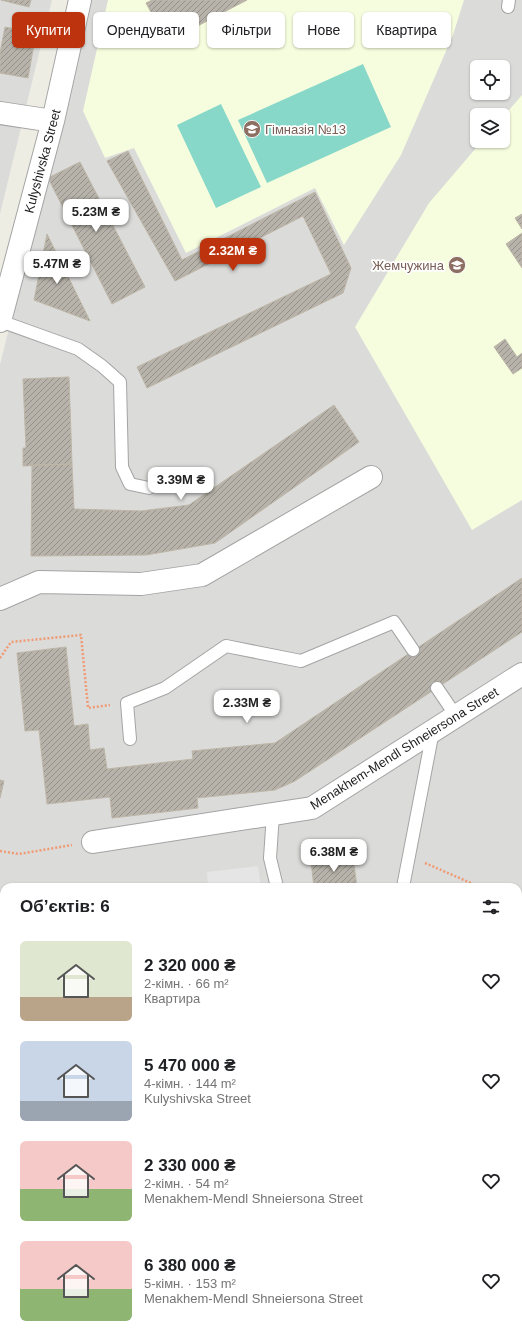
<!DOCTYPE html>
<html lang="uk">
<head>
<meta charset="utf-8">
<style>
	body { margin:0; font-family:Helvetica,sans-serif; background:#f6f6f6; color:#202124; height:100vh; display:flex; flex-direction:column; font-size:15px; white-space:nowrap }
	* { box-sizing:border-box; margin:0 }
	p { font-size:13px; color:#757577 }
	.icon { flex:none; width:22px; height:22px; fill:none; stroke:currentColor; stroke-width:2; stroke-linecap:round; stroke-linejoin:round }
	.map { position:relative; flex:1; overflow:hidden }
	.panel { position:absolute; left:0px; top:883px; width:522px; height:456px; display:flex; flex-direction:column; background:#fff; border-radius:12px 12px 0 0; box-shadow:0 1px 3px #0004 }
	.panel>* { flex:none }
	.guide { position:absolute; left:12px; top:12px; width:498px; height:36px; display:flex; gap:8px }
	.buttons { position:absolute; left:470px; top:60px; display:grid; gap:8px }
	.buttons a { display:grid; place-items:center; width:40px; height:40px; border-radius:6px; background:#fff; box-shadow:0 1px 3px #0004; font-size:20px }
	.price { position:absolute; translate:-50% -34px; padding:0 9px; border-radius:8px; background:#fff; color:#222; font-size:13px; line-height:26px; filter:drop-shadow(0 1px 2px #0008) }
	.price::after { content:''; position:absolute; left:50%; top:24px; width:12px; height:9px; margin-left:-6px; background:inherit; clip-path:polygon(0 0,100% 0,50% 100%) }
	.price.on { background:#bd330e; color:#fff }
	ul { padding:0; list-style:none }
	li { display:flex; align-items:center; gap:12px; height:100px; padding:0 20px }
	li span { display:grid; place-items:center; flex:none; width:112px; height:80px; border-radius:6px; color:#555 }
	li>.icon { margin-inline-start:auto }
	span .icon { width:48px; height:48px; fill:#fffc; stroke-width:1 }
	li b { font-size:17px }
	h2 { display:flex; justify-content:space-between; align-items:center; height:48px; padding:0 20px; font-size:17px }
	.tag { padding:0 14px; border-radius:6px; background:#fff; box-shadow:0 1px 3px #0004; font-size:14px; line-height:36px }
	.tag.on { background:#bd330e; color:#fff }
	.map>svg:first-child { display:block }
</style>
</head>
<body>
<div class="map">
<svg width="522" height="1339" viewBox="0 0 522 1339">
	<defs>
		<pattern id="building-hatch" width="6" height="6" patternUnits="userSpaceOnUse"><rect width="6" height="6" fill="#b7b3aa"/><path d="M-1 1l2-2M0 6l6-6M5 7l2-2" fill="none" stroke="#94918a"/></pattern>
	</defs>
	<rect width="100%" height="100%" fill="#eeede4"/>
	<!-- residential -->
	<path fill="#dbdbda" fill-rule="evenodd" d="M0,0H52L0,214Z
		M89,0H522V1339H456L455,1335H518V887H4V1177L0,1176V365ZM477,67H503V93H477ZM477,115H503V141H477Z"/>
	<!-- education -->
	<path fill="#f6fdde" d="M108,0H464L453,35L401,155L344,245L315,188L186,253L134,148L105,158L83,111Z
		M522,95V500L472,530L355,327L429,203L482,141H503V117Z
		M6,1335H399V1339H5Z"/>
	<!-- pitch -->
	<path fill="#87d8c9" d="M363,64L391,127L267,183L238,120Z
		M221,104L261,187L216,208L177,125Z
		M155,1335H272L271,1339H154Z"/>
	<!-- parking -->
	<path fill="#e5e5e5" d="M258,866L261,887H208L207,872Z"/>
	<!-- building -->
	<path fill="url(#building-hatch)" stroke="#beb6a7" d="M1,0H31L29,7Z
		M152,0H247L167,42L146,3Z
		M5,27L36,33L28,78L0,73V53Z
		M128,151L182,260L315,192L351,268L343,293L147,388L137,367L331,274L303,216L175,281L107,161Z
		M80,162L145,287L112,304L48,178Z
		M522,214V229L515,218Z
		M522,233V268L506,244Z
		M47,234L90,321L34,300Z
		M505,339L517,357L522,353V368L513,374L494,347Z
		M69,377L72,464L23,466V448H26L23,379Z
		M334,405L359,442L215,543L146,555L31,556L32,465L72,464L74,509L141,511L189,505Z
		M522,578V632L295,781L275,790L197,798L198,808L112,818L110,797L47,804L39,730L25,731L17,653L66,647L74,726L88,724L90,750L104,748L107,769L193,759L192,751L275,743Z
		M0,780L4,781L0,798Z
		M353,857L357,887H314L311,862Z
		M518,951H522V995H518Z
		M518,1159H522V1218H518Z
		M518,1309H522V1339H477L476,1335H518Z
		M29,1335H83L82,1339H29Z
		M145,1335H154L153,1339H144Z
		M345,1335H399V1339H344Z"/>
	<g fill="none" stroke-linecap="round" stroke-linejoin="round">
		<defs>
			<path id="lane" d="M508,7L509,0
				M0,321L78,349L102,366L120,382L122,467L130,484L149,488
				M437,688L456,716
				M130,739L127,703L165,688L226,646L301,661L394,622L413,650
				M273,814L270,858L277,887
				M403,887L433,731
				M518,1025H522
				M137,1339L138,1335"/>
			<path id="street" d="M0,113L53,121
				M0,321L53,121L80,0
				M0,599L39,582L141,584L202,575L371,477
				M93,842L312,808L522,674
				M0,1201H4
				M439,1335V1339"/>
		</defs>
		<!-- lane casing -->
		<use href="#lane" stroke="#a4a4a4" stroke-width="14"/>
		<!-- street casing -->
		<use href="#street" stroke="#a4a4a4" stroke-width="24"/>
		<!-- path -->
		<path stroke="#f09a73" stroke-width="2.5" stroke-dasharray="2 2" stroke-linecap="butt" d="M0,658L11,642L81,635L88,708L110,705
			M0,851L19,854L72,845
			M425,863L480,887
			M518,891H522
			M410,1335V1339"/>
		<!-- lane -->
		<use href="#lane" stroke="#fff" stroke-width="12"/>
		<!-- street -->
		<use href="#street" stroke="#fff" stroke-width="22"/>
	</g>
	<!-- icons -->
	<defs>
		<symbol id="school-disc" viewBox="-11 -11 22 22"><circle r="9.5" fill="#8d6e63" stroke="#fff"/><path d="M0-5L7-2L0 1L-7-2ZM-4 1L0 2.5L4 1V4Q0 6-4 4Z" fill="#fff"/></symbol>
	</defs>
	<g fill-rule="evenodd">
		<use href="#school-disc" x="242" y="119" width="20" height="20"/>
		<use href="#school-disc" x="447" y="255" width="20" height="20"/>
	</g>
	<g text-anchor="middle" stroke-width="3.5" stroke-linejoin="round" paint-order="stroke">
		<!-- education labels -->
		<g font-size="13" fill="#785e54" stroke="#fff" text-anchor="start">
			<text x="265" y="134">Гімназія №13</text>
			<text x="444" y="270" text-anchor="end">Жемчужина</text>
		</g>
		<!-- street labels -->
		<g font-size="13" fill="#1d1d1d" stroke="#fff">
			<text transform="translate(42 161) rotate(-75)" y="5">Kulyshivska Street</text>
			<text transform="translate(404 748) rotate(-32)" y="5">Menakhem-Mendl Shneiersona Street</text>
		</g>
	</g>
</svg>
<div class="buttons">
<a><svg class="icon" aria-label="locate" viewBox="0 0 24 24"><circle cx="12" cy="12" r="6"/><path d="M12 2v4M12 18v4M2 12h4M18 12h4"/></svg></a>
<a><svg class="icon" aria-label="layers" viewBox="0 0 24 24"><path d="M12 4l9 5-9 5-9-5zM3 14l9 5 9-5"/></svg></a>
</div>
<b class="price" style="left:96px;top:233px">5.23M ₴</b>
<b class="price on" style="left:233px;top:272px">2.32M ₴</b>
<b class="price" style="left:57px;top:285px">5.47M ₴</b>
<b class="price" style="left:181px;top:501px">3.39M ₴</b>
<b class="price" style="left:247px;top:724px">2.33M ₴</b>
<b class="price" style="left:334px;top:873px">6.38M ₴</b>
<div class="guide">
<a class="tag on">Купити</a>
<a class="tag">Орендувати</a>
<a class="tag">Фільтри</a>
<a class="tag">Нове</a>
<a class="tag">Квартира</a>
</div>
<section class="panel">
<h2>Об’єктів: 6<svg class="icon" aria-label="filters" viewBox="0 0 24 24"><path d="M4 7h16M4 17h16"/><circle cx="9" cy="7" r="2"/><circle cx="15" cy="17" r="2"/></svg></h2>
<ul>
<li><span style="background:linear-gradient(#dfe7d0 70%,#b9a48a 0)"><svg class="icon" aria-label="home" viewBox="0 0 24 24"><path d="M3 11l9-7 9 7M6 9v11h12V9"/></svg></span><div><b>2 320 000 ₴</b><p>2-кімн. · 66 m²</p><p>Квартира</p></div><svg class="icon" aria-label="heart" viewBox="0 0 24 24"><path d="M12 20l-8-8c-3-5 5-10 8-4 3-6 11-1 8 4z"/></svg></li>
<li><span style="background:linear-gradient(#c9d6e8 75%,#9aa5b1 0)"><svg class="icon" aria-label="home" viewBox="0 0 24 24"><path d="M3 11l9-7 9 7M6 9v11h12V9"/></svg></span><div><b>5 470 000 ₴</b><p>4-кімн. · 144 m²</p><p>Kulyshivska Street</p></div><svg class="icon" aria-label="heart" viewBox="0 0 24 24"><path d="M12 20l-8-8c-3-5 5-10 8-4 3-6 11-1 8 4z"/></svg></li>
<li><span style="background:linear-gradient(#f6c9c9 60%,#8fb573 0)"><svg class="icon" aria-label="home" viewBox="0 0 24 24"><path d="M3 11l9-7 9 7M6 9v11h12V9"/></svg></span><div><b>2 330 000 ₴</b><p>2-кімн. · 54 m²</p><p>Menakhem-Mendl Shneiersona Street</p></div><svg class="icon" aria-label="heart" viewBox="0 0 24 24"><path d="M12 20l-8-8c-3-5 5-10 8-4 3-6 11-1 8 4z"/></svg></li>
<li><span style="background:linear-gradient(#f6c9c9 60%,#8fb573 0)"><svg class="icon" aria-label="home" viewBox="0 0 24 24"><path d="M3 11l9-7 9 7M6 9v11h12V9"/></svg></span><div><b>6 380 000 ₴</b><p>5-кімн. · 153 m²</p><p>Menakhem-Mendl Shneiersona Street</p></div><svg class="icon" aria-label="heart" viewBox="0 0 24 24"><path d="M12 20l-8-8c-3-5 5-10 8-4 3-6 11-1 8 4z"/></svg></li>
</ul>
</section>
</div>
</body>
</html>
